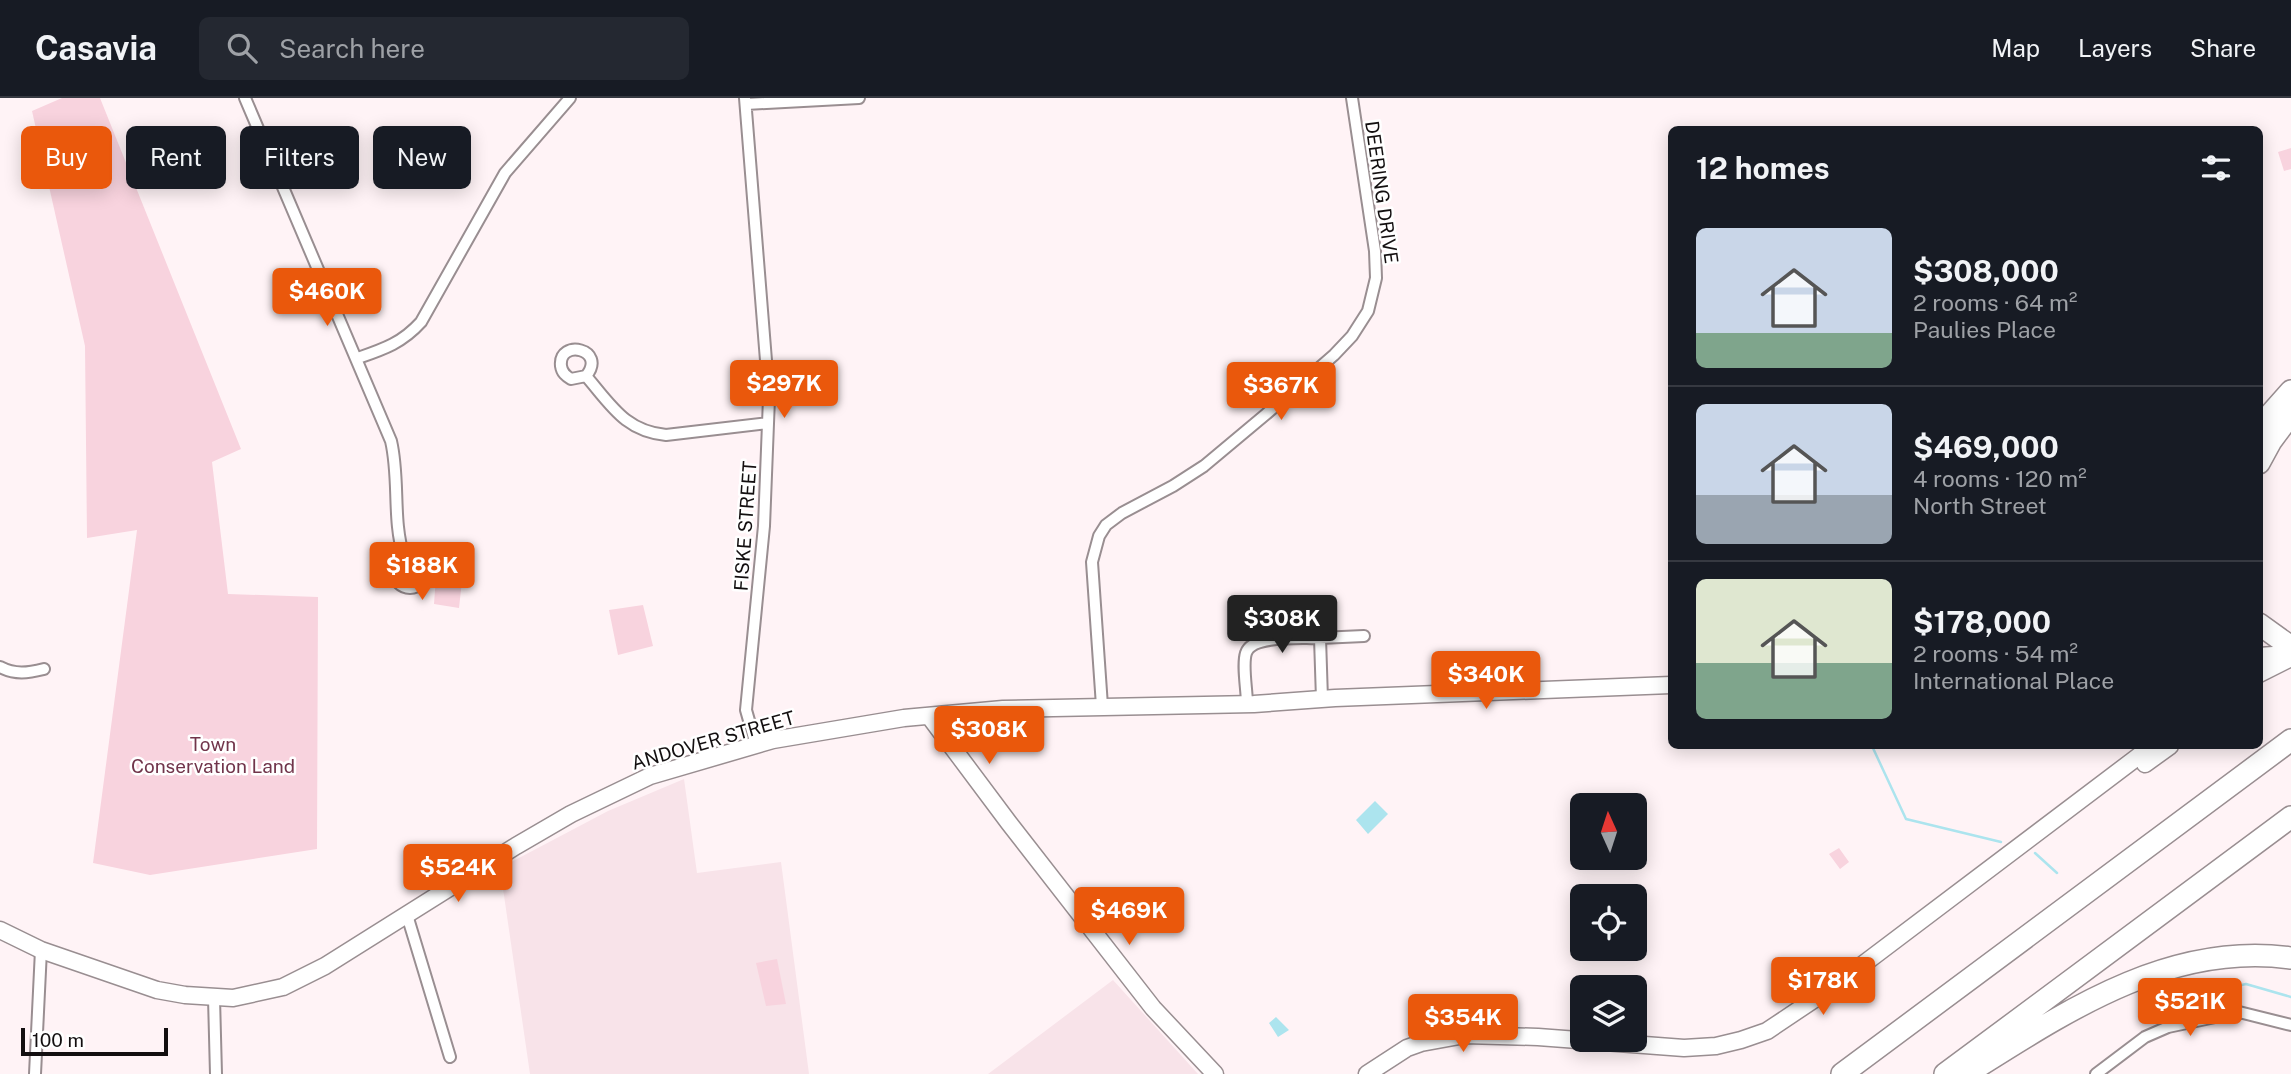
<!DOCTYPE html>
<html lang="en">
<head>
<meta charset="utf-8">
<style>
	body { margin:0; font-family:"Public Sans",sans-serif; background:#242831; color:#f1f3f6; height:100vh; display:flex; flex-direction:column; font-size:26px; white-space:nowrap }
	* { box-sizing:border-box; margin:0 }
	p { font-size:23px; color:#9ea1a6 }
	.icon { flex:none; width:38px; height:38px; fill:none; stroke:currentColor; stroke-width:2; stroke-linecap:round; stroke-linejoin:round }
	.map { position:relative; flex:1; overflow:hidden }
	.details { position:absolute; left:1668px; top:28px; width:595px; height:623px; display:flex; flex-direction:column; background:#171b24; border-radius:10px; box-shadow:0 4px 18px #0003 }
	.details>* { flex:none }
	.top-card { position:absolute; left:21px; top:28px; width:665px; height:63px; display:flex; gap:14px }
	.needle { width:46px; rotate:357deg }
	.buttons { position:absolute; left:1570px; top:695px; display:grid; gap:14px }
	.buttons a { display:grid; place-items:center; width:77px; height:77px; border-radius:10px; background:#171b24; box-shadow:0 4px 18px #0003; font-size:35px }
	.scale { position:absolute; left:21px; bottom:18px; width:147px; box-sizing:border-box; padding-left:7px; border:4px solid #130f10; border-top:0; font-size:19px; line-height:24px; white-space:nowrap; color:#130f10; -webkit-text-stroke:5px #fff; paint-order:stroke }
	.price { position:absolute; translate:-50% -60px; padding:0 16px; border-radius:7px; background:#ea580c; color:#fff; font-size:23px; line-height:46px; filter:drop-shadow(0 2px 4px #0008) }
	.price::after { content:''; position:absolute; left:50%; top:42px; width:21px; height:16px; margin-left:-10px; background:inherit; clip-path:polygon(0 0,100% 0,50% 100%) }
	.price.active { background:#222; color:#fff }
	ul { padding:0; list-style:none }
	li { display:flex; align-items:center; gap:21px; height:175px; padding:0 28px }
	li+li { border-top:2px solid #363941 }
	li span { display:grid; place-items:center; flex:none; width:196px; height:140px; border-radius:10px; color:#555 }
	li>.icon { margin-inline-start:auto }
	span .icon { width:84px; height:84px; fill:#fffc; stroke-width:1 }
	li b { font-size:30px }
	h2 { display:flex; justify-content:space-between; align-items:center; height:84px; padding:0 28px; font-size:30px }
	.tag { padding:0 24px; border-radius:10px; background:#171b24; box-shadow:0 4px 18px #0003; font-size:24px; line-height:63px }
	.tag.active { background:#ea580c; color:#fff }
	header { display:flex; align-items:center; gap:42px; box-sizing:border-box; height:98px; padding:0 35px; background:#171b24; border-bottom:2px solid #363941 }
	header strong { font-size:33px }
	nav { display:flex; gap:38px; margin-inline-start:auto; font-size:24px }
	.search { width:490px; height:63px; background:#242831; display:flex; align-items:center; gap:18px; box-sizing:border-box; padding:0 24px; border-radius:10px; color:#9ea1a6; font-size:26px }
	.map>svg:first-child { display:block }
</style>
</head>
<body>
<header>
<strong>Casavia</strong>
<div class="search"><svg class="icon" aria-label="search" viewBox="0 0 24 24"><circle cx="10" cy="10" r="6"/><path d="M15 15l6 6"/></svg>Search here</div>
<nav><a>Map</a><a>Layers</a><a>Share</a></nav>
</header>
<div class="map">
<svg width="2291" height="976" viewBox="0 0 2291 976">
	<rect width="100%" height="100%" fill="#fff3f6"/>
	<!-- built -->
	<path fill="#f8e3e9" d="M684,681L697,775L781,764L809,976H530L500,770L608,713Z
		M1113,882L1198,976H988Z"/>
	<!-- green -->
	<path fill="#f8d3de" d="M62,0H100L241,351L212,364L228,496L318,499L317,751L150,777L93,765L137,432L87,440L85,248L32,13Z
		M2291,50V71L2284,73L2278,54Z
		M438,452L465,456L459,510L434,506Z
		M643,507L653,548L618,557L609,512Z
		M1839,750L1849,764L1840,771L1829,756Z
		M777,861L786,906L766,908L756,865Z"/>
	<!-- water -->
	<path fill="#ace4ee" d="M1375,703L1388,716L1368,736L1356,722Z
		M1276,919L1289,932L1278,939L1269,925Z"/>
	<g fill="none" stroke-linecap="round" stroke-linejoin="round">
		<!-- stream -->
		<path stroke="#ace4ee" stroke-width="2.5" d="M1872,648L1906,721L2001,744
			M2035,755L2057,775
			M2161,894L2171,902L2246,886L2291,899"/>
		<defs>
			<path id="street" d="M245,0L391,343C400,381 392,422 404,459
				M745,0L769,300L764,428L746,612L756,647
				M746,6L859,0
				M358,260C384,251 402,245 421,224L505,75L570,0
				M586,278L571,281C566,278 562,275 561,268C558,240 608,251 586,278C611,307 625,333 666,337L768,325
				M394 474a16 16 0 1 1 32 0a16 16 0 1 1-32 0Z
				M1320,540L1364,538
				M0,569C15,577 28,575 44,571
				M1247,606C1247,592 1242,567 1246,555C1252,536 1303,541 1320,540L1322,601
				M1102,608L1092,464L1099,438L1106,427L1122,415L1173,388L1204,368L1265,317L1334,257L1352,238L1368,213L1376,180L1375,153L1352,0
				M407,817L450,959
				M214,900L216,976
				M35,976L41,852
				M2096,976L2145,939L2168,929L2239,914L2291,927"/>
			<path id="secondary" d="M2259,558L2288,556
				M2259,576L2291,560
				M929,618L1009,725L1153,910L1215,976
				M2145,666L2170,648
				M0,832L41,852L157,892L185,897L233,900L283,889L325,868L516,748L571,716L650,678L773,642L904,620L1003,611L1254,606L1335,600L1671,587
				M1367,976L1407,950L1421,945L1465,937L1538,939L1684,950L1716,948L1741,942L1767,933L1837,886L2152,648"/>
			<path id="highway" d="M2259,329L2291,293
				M2259,365L2271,343L2291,316
				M2259,526L2291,549
				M1968,975C2065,914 2170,843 2291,860
				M1842,976L2291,642
				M1945,976L2291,719"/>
		</defs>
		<!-- street casing -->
		<use href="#street" stroke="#998e91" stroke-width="14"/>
		<!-- secondary casing -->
		<use href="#secondary" stroke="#998e91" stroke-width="19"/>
		<!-- highway casing -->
		<use href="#highway" stroke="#998e91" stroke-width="24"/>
		<!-- street -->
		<use href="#street" stroke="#fff" stroke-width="10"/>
		<!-- secondary -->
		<use href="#secondary" stroke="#fff" stroke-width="16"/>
		<!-- highway -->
		<use href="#highway" stroke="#fff" stroke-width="21"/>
	</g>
	<g text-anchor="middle" stroke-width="5" stroke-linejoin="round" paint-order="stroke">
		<!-- street labels -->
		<g font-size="19" fill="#130f10" stroke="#fff">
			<text transform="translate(1382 94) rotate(82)" y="7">DEERING DRIVE</text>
			<text transform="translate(745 428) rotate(-86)" y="7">FISKE STREET</text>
			<text transform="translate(713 642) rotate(-16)" y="7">ANDOVER STREET</text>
		</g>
		<!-- park labels -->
		<g font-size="19" fill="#71354b" stroke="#fff">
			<text x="213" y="653">Town<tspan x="213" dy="22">Conservation Land</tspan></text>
		</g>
	</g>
</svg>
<div class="buttons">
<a><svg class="needle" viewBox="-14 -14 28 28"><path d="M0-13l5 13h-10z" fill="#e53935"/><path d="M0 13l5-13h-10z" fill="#9ea1a6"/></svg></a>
<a><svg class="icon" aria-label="locate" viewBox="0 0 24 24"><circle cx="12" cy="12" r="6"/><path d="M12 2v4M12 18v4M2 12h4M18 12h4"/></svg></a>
<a><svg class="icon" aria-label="layers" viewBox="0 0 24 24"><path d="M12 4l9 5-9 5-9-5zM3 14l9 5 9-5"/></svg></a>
</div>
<div class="scale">100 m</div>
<b class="price" style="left:327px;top:230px">$460K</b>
<b class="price" style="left:784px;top:322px">$297K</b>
<b class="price" style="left:1281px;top:324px">$367K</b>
<b class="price" style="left:422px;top:504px">$188K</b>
<b class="price active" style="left:1282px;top:557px">$308K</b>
<b class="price" style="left:1486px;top:613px">$340K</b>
<b class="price" style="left:989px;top:668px">$308K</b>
<b class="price" style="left:458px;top:806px">$524K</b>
<b class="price" style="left:1129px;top:849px">$469K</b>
<b class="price" style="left:1823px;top:919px">$178K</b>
<b class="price" style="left:2190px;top:940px">$521K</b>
<b class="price" style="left:1463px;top:956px">$354K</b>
<div class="top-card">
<a class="tag active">Buy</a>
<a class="tag">Rent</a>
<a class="tag">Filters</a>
<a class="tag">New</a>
</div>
<section class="details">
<h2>12 homes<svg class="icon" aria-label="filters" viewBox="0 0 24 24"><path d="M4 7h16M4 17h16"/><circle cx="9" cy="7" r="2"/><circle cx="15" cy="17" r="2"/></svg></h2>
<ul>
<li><span style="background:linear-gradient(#c9d6e8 75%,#7fa58c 0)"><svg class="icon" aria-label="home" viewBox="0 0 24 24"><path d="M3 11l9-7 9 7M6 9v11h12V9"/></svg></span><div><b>$308,000</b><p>2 rooms · 64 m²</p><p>Paulies Place</p></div></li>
<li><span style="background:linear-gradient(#c9d6e8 65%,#9aa5b1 0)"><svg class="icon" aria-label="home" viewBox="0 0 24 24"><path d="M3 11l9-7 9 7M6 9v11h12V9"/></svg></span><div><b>$469,000</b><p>4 rooms · 120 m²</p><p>North Street</p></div></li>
<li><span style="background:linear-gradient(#dfe7d0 60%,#7fa58c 0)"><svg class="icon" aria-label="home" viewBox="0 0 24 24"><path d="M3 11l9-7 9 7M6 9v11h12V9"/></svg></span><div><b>$178,000</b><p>2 rooms · 54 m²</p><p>International Place</p></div></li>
</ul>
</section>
</div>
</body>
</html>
